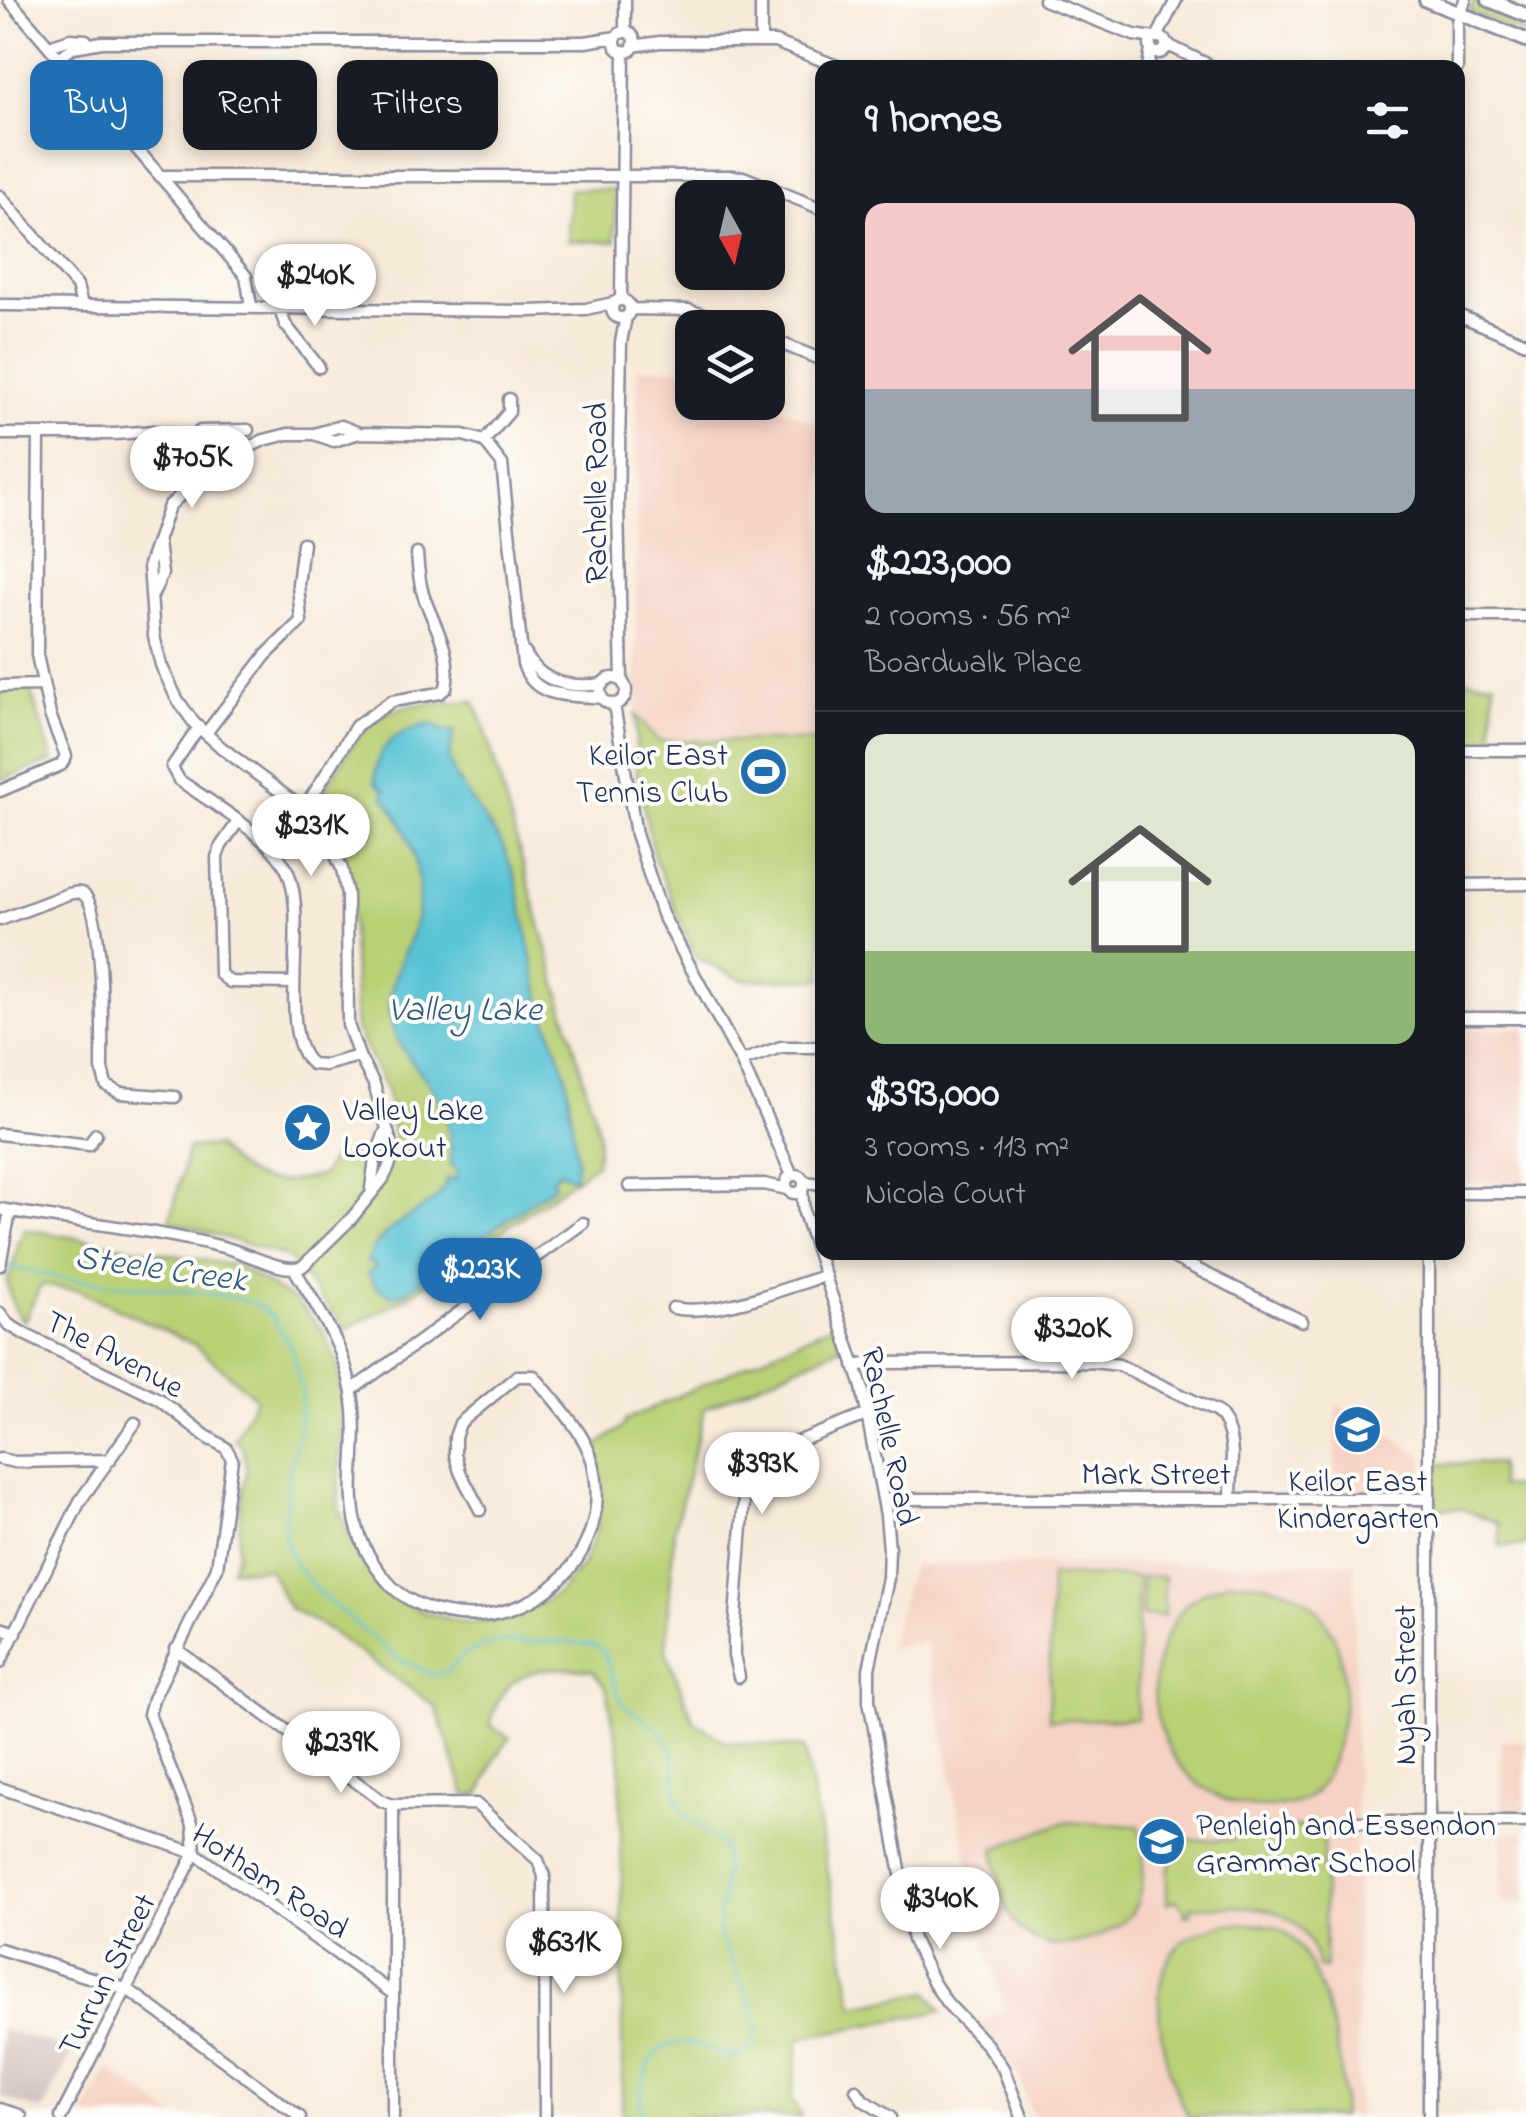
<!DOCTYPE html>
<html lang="en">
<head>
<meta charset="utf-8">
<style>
	body { margin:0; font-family:"Indie Flower",sans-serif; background:#20242c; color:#f1f3f6; height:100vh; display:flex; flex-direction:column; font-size:38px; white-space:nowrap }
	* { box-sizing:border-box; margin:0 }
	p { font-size:32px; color:#9ea1a6 }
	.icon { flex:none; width:55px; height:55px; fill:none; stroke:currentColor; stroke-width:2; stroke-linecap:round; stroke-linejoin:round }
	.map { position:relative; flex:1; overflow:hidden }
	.side { position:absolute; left:815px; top:60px; width:650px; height:1200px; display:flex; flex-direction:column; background:#171b24; border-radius:20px; box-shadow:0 5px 15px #0003 }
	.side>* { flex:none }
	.hud { position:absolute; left:30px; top:60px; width:635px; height:90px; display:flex; gap:20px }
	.needle { width:65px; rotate:172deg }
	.fabs { position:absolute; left:675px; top:180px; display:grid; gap:20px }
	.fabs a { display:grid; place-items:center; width:110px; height:110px; border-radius:20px; background:#171b24; box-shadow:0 5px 15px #0003; font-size:50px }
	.price { position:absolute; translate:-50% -85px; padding:0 22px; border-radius:35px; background:#fff; color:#222; font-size:32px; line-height:65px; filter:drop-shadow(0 2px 5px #0008) }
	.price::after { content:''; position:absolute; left:50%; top:60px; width:30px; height:22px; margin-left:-15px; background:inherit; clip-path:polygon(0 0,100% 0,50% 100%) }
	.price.current { background:#1f6fb2; color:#fff }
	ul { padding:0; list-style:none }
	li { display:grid; align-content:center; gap:20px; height:530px; padding:0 50px }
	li+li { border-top:2px solid #363941 }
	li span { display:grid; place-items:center; height:310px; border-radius:20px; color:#555 }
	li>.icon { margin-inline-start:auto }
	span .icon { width:180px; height:180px; fill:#fffc; stroke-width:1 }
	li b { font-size:42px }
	h2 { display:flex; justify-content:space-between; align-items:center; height:120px; padding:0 50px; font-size:42px }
	.tag { padding:0 35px; border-radius:20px; background:#171b24; box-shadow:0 5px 15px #0003; font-size:35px; line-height:90px }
	.tag.current { background:#1f6fb2; color:#fff }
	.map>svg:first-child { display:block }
</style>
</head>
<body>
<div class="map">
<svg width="1526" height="2117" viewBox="0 0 1526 2117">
	<rect width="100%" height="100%" fill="#fdfcf7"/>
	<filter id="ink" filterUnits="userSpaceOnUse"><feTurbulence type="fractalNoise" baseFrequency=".01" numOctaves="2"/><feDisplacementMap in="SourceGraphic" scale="20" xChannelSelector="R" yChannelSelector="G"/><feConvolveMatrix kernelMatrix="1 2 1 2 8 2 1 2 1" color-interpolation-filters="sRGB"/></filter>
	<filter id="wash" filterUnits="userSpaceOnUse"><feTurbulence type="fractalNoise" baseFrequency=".0048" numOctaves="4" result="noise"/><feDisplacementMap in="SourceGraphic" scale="40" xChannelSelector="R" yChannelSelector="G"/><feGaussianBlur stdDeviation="2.25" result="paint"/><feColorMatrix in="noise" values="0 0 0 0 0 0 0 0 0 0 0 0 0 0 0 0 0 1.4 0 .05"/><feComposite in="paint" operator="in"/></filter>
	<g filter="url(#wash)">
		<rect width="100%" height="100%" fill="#f8ead9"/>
		<!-- built -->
		<path fill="#f5d2c3" d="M637,368H680L692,373V402L767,403L822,425V741H657L636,715Z
			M1458,1028H1526V1182H1458Z
			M1336,1404L1424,1456L1422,1491L1335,1493Z
			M1354,1563L1358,2117H1032L1019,2076L974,2023L1006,2012L982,1933L925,1642L888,1649L912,1565Z
			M1501,1741H1526V1811H1502Z
			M1502,1833H1526V1903H1501Z
			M108,2068L175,2117H83Z"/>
		<!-- industrial -->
		<path fill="#d1bfbd" d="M0,2028L73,2051L43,2111L0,2097Z"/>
		<!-- green -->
		<path fill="#b9d074" stroke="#6a8069" stroke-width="2.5" d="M1474,0L1526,20V35L1469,12Z
			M570,189L616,190L615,242L568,241Z
			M1458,679L1494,682L1492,745H1458Z
			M28,683L53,761L0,780V684Z
			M474,701L484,725L599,1134L596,1164L408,1297L346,1329L287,1257L170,1221L188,1148L216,1146C249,1185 273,1188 322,1175L332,1157H397L387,1091L356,1029L350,886L339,852L317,814V801L359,735L383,714L409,705Z
			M636,715L658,741H822V979L742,980L696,958L654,857L636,769Z
			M24,1229L237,1266L297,1302L323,1330L338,1365L343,1401L338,1507L357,1555L384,1588L420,1611L465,1623L508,1620L557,1594L582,1566L597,1528L602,1484L595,1447L623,1427L626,1420L834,1324L841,1347L705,1408L674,1531L666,1651L694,1721L726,1742L804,1748L854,2006L928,1992L942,2011L800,2038L792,2098L801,2117H622V1955L557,1954V1931H622L620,1756L606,1687L592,1670C543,1664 499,1669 491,1726L510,1738L496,1757L479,1796L465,1794L436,1707L322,1626L289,1608L269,1569H231L237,1554L243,1486L247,1473L243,1448L234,1439L256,1398L195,1345L78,1290L41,1285L24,1321C12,1310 10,1296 7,1281C15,1269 15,1246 24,1229Z
			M1499,1463L1500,1486L1526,1487V1545L1500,1546L1499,1523L1463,1509L1435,1508V1464Z
			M1051,1576L1138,1577L1137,1719L1049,1720Z
			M1142,1577H1164V1616H1142Z
			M1233,1581C1256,1583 1279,1584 1300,1596C1347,1624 1351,1695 1337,1742C1333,1758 1327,1778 1316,1791C1303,1804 1284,1807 1266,1807C1181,1807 1134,1719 1163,1644C1179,1604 1194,1593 1233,1581Z
			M1065,1822L1139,1826C1146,1850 1145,1886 1134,1909C1123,1932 1069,1950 1045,1944C1038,1942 1024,1933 1019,1928C1000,1906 999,1876 994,1849Z
			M1317,1827L1316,1835L1323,1839L1325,1968L1318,1967C1303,1895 1245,1907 1191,1907V1915L1184,1916L1186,1910L1176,1900L1167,1903V1869L1170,1868L1169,1846H1178V1840H1233L1234,1828Z
			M1227,1924C1246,1924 1273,1921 1288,1934C1323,1965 1349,2072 1341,2117H1189C1166,2078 1141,1983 1178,1946C1191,1932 1210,1929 1227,1924Z"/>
		<!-- water -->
		<path fill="#59c3d5" stroke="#3a799a" stroke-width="2.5" d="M429,724L436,725L442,731H454L449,759L456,778L503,846L516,879L542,1006L566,1074L577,1160L574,1178L559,1172L552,1179L555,1185L404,1293L392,1296L376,1287L368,1273L375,1268L374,1263H367C383,1214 438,1215 447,1179L455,1180L457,1169L451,1165C451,1136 448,1109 430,1085C412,1059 393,1046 390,1013C388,981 402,961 412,933C429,887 413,832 383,796L385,791L375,782C375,745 396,732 429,724Z"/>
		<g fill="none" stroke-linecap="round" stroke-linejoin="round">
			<!-- stream -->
			<path stroke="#59c3d5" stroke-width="2.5" d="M6,1266L66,1279L215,1294L255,1303L273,1317L293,1351L302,1392L299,1432L288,1478L284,1535L294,1563L320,1594L397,1658L433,1675L447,1672L464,1654L496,1642H565L594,1645L603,1651L622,1703L664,1735L673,1751L678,1800L685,1816L720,1843L726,1859L718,1932L752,2006L759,2031L750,2048L732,2058C714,2052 696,2041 677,2043C645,2045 640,2093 640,2117"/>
		</g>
	</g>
	<g filter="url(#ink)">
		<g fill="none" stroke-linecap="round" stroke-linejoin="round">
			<defs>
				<path id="minor" d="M9,0L246,276L251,306
					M761,0V41
					M1044,0L1134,35L1154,38
					M625,32V0
					M615 42a10 10 0 1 1 20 0a10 10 0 1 1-20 0Z
					M1157,37L1176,0
					M1150 45a8 8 0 1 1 16 0a8 8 0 1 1-16 0Z
					M1166,44L1215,68
					M49,46L70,39L86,40
					M633,46L660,42H775L842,68
					M59,58L74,47L102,42H585L616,37
					M1148,67L1151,49
					M1457,68V22L1465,0
					M160,176H731L743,177L822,209
					M0,196L77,286L82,305
					M612 309a9 9 0 1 1 18 0a9 9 0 1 1-18 0Z
					M621,300L624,51
					M0,305L528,311L586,309L613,303
					M279,307L285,324L319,367
					M630,309L689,310L741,328
					M1458,315L1526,343
					M768,338L822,360
					M0,434H115L154,431L176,434L188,443L208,470
					M314,434L334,441L359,433L463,435L484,441L502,464L523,664C535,701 570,694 602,698
					M484,441L509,412V399
					M188,443L200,431L248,430
					M153,594L162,574L158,543
					M1458,612L1467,616H1526
					M525,653C541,684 570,688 603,684
					M600 691a13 13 0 1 1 26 0a13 13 0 1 1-26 0Z
					M622,681L618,505L621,342L626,317
					M0,686L42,685
					M614,705L636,834L662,914L741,1061L792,1175
					M199,727L172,767L179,780C210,802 269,836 286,868C311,916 275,1033 312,1064L325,1065L359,1056
					M206,733L266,655L301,621L298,584L303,543
					M1458,750H1526
					M0,791L61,765L66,756L50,715L37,655L39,435
					M304,809L356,726L392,701L440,693L446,688C453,651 434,627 423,594C419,581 418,567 417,554
					M237,823L221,846L217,857L220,974L230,982L294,983
					M1458,885L1526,884
					M0,920L68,894C74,893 78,891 83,894C105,909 102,1041 102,1069L106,1085L120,1093L175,1097
					M1458,1018H1526
					M741,1061L781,1047H822
					M0,1134L89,1145L96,1134
					M786 1184a9 9 0 1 1 18 0a9 9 0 1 1-18 0Z
					M804,1182L822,1184
					M629,1186L764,1184L787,1189
					M371,1188L375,1159L385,1132
					M802,1190L804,1213L862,1387L886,1515L889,1549L888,1578L869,1669V1701L913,1940L933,1982L947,2003L987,2045L1003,2068L1022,2117
					M1458,1193H1526
					M0,1209C74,1222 150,1229 223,1247C245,1252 286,1275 303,1266L351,1219L383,1179L389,1167L393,1149L374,1084L359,1056L348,1025L347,894L342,869L329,840L310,814L222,748L194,723L177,699L161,665L154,636L149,565L169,506L208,470L232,455L264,440L288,434H314L341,426L359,433
					M1162,1252L1302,1321
					M0,1265L10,1211
					M295,1270C319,1311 344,1345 352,1393C364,1467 330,1515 387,1581C401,1598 424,1609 446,1613C535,1630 615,1554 593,1463C584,1430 555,1402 534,1376H517L460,1423L455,1437V1455L460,1472L480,1510
					M673,1308C717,1317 781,1289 824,1276
					M0,1313L8,1324L26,1335L159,1399L211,1440
					M854,1366L873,1363L1093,1362L1119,1365L1217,1412C1238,1433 1231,1469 1231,1498
					M352,1390L583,1223
					M0,1459L15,1462L110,1460
					M883,1499H1429
					M0,1628L16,1633
					M176,1649L382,1801L393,1805L476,1804L538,1860L544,1876L545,2117
					M0,1663L80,1501L135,1423
					M739,1677L734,1656V1631L746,1474L761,1456L868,1414
					M0,1788L195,1853L392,1993
					M393,1805V2117
					M1358,1822H1526
					M0,1949L126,1989
					M126,1988L300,2117
					M856,2090L863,2100L890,2117
					M61,2117L195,1853L193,1825L149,1714L153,1699L217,1568L232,1459L226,1448L208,1437
					M1429,2117V1252"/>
				<path id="tertiary" d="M1426,0L1526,40
					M1489,0L1526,15"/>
				<path id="secondary" d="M0,2111L19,2117"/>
			</defs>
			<!-- minor casing -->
			<use href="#minor" stroke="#8a8c9c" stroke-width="15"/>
			<!-- tertiary casing -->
			<use href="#tertiary" stroke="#8a8c9c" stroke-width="18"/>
			<!-- secondary casing -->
			<use href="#secondary" stroke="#8a8c9c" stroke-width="19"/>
			<!-- minor -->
			<use href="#minor" stroke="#fff" stroke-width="10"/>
			<!-- tertiary -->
			<use href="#tertiary" stroke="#fff" stroke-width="12"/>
			<!-- secondary -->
			<use href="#secondary" stroke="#fff" stroke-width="14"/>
		</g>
	</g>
	<!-- icons -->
	<defs>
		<symbol id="stadium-disc" viewBox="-11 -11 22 22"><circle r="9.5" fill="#1f6fb2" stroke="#fdfcf7"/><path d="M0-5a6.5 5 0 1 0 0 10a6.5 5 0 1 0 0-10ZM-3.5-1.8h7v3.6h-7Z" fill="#fff"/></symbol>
		<symbol id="sight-disc" viewBox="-11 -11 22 22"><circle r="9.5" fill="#1f6fb2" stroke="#fdfcf7"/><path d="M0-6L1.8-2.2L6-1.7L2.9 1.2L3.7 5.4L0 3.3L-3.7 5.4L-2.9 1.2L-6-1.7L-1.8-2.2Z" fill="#fff"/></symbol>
		<symbol id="school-disc" viewBox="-11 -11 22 22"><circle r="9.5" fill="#1f6fb2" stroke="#fdfcf7"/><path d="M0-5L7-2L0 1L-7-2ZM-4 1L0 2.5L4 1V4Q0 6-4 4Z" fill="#fff"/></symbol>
	</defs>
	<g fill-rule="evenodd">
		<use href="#stadium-disc" x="736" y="744" width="55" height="55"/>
		<use href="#sight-disc" x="280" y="1100" width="55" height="55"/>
		<use href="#school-disc" x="1330" y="1402" width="55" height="55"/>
		<use href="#school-disc" x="1134" y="1814" width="55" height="55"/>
	</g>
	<g text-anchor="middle" stroke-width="8" stroke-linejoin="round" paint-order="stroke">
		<!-- street labels -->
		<g font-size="32" fill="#1b2f5e" stroke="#fdfcf7">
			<text transform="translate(595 493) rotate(-90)" y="11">Rachelle Road</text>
			<text transform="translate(115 1353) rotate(28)" y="11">The Avenue</text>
			<text transform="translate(891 1436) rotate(78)" y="11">Rachelle Road</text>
			<text x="1156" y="1484">Mark Street</text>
			<text transform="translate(1404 1685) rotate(-90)" y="11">Nyah Street</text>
			<text transform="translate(271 1880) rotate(34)" y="11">Hotham Road</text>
			<text transform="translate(106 1974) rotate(-63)" y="11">Turrun Street</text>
		</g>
		<!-- poi labels -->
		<g font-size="32" fill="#1b2f5e" stroke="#fdfcf7" text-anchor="start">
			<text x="728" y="765" text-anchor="end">Keilor East<tspan x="728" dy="37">Tennis Club</tspan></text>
			<text x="343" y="1120">Valley Lake<tspan x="343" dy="37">Lookout</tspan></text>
			<text x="1358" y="1491" text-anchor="middle">Keilor East<tspan x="1358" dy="37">Kindergarten</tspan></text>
			<text x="1196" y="1835">Penleigh and Essendon<tspan x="1196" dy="37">Grammar School</tspan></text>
		</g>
		<!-- water labels -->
		<g font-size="35" font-style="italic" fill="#2e5b82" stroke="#fdfcf7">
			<text x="465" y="1020">Valley Lake</text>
			<text transform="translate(161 1267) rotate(8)" y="12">Steele Creek</text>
		</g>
	</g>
</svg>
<div class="fabs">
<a><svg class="needle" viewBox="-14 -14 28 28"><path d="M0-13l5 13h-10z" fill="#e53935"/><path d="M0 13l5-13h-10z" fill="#9ea1a6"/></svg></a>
<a><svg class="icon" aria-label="layers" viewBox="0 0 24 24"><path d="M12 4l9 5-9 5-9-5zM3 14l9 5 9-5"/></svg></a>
</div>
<b class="price" style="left:315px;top:329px">$240K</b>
<b class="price" style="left:192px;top:511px">$705K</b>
<b class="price" style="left:311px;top:879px">$231K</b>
<b class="price current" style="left:480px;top:1323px">$223K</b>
<b class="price" style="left:1072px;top:1382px">$320K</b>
<b class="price" style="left:762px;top:1517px">$393K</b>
<b class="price" style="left:341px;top:1796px">$239K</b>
<b class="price" style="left:940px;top:1952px">$340K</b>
<b class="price" style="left:564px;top:1996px">$631K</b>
<div class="hud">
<a class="tag current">Buy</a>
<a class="tag">Rent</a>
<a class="tag">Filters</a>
</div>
<section class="side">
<h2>9 homes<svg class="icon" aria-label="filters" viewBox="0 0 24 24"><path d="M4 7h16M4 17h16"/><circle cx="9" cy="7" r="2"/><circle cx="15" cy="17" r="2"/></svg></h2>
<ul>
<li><span style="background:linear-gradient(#f6c9c9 60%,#9aa5b1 0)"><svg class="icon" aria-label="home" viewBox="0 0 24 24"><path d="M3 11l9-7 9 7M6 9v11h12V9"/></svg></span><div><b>$223,000</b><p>2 rooms · 56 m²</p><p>Boardwalk Place</p></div></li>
<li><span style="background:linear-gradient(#dfe7d0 70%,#8fb573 0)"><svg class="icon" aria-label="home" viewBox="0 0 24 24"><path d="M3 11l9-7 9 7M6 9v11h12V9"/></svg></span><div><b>$393,000</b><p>3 rooms · 113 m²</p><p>Nicola Court</p></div></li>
</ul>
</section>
</div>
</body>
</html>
